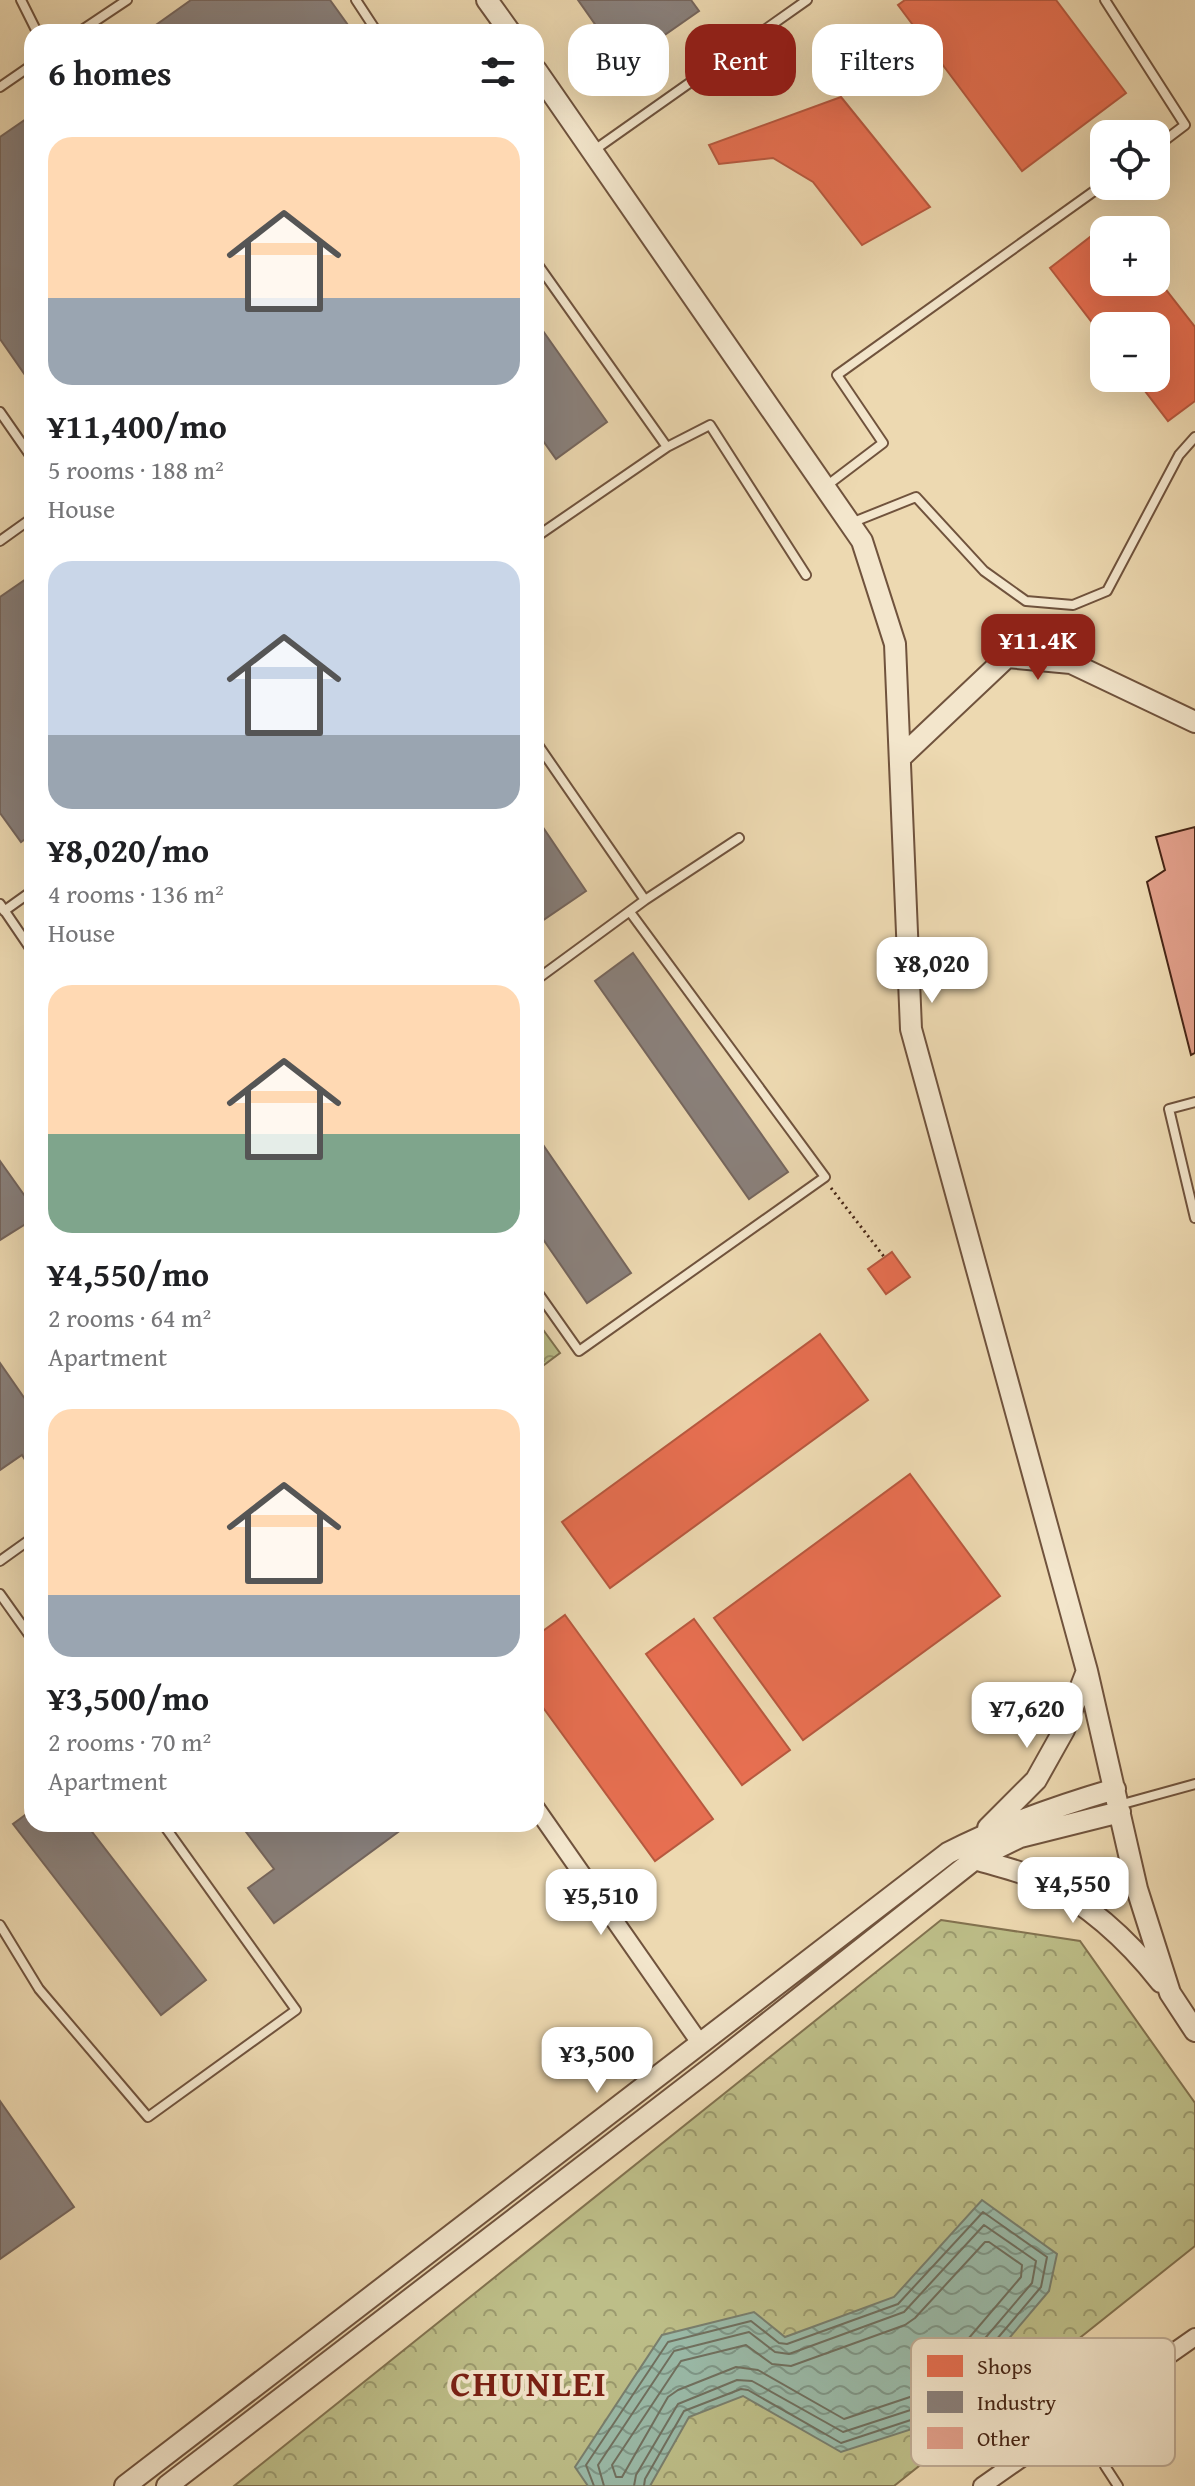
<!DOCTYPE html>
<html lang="en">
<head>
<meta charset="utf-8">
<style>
	body { margin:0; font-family:"Gentium Book Plus",serif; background:#f6f6f6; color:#202124; height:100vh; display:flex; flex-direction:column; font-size:30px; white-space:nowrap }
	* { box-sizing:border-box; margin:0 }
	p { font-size:26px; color:#757577 }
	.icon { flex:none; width:44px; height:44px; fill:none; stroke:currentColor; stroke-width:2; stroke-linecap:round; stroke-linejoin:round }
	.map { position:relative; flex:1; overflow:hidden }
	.sheet { position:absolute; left:24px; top:24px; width:520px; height:1808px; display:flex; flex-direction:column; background:#fff; border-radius:24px; box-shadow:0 8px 32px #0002 }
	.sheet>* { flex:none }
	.top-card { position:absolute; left:568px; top:24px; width:506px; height:72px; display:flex; gap:16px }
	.fabs { position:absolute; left:1090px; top:120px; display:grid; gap:16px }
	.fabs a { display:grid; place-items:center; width:80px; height:80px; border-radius:16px; background:#fff; box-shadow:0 8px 32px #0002; font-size:40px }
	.price { position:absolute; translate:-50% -68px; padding:0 18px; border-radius:16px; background:#fff; color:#222; font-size:26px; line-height:52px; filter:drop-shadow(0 2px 4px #0008) }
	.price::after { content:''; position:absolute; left:50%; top:48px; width:24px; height:18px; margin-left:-12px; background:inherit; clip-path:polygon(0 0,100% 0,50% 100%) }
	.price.current { background:#8f2418; color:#fff }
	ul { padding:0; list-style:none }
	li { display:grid; align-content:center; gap:16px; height:424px; padding:0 24px }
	li span { display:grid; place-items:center; height:248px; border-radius:24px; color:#555 }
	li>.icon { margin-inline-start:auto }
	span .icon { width:144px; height:144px; fill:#fffc; stroke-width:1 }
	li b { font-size:34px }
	h2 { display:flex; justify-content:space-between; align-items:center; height:96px; padding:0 24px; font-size:34px }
	.tag { padding:0 28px; border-radius:24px; background:#fff; box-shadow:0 8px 32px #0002; font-size:28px; line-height:72px }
	.tag.current { background:#8f2418; color:#fff }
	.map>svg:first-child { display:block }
</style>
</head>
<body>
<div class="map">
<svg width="1195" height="2486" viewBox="0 0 1195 2486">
	<defs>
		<pattern id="forest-crowns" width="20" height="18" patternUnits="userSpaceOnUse" patternTransform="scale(2)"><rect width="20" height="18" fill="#bdbe88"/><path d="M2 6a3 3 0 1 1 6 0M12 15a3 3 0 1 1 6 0" fill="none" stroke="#9b9a6e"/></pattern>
		<pattern id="water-waves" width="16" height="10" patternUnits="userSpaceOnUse" patternTransform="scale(2)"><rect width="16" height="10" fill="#9abaa8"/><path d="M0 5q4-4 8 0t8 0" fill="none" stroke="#7f9788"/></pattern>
	</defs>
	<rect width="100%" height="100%" fill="#edd9b1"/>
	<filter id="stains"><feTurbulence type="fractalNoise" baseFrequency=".0025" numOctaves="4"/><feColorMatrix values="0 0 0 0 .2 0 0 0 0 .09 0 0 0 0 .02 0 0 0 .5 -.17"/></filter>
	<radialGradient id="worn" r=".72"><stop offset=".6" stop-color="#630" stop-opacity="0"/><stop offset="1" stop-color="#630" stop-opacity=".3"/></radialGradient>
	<!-- forest -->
	<path fill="url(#forest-crowns)" stroke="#82724f" stroke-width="2" d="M536,1320L560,1353L536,1371Z
		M941,1920L1080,1941L1195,2103V2246L894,2486H234Z"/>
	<!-- water -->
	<path fill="url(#water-waves)" stroke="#797f6e" stroke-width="2" d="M982,2200L1057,2254L1049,2291L940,2420L841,2452L743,2396L689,2417L650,2486H588L575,2467L662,2335L754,2312L785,2337L894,2297Z"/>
	<!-- shops -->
	<path fill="#e76f51" stroke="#b7593f" stroke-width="2" d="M905,0H1056L1126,93L1022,171L898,5Z
		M841,97L930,207L862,245L813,182L773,158L719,164L709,145Z
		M1112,220L1120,230H1104V282H1156V277L1195,327V401L1168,421L1135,378H1156V326H1104V338L1050,268Z
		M892,1252L910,1277L886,1294L868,1269Z
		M820,1334L868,1400L610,1588L562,1522Z
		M910,1474L1000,1596L803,1740L714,1618Z
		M565,1615L713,1819L655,1861L536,1698V1636Z
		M694,1619L790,1750L742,1785L646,1654Z"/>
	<!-- industry -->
	<path fill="#8a817c" stroke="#76665d" stroke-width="2" d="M191,0H330L353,32H146Z
		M578,0H691L699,11L623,64Z
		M32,115V385L0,339V137Z
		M536,321L607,422L556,459L536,431Z
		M32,575V834L21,842L0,813V597Z
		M536,817L586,891L536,925Z
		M633,953L788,1172L749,1199L595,981Z
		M537,1136L631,1273L587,1303L536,1229Z
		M0,1161L32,1206V1220L0,1240Z
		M0,1363L32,1409V1471L22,1455L0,1470Z
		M32,1810V1824H86L206,1980L161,2015L13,1824Z
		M240,1824H409L274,1923L248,1888L274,1869Z
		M0,2101L74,2207L0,2259Z"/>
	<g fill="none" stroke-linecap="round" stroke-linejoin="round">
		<!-- shore -->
		<path stroke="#70705f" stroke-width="2" d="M985,2242H989L1022,2265L1021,2277L922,2393L844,2419L758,2370L736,2367L678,2390L668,2397L622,2477H616L612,2465L681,2361L746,2345L772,2364L791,2366L905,2325L915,2318Z
			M594,2486L586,2465L668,2342L751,2321L779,2343L787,2344L898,2304L983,2212L1047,2257L1041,2287L935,2412L841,2443L748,2390L741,2389L684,2411L645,2479L644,2486
			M604,2486L598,2465L674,2351L749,2332L775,2352L789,2354L904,2312L984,2225L1036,2261L1032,2283L929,2404L843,2432L752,2381L737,2380L678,2404L636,2475L634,2486"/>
	</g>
	<!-- building -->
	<path fill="#e19f8a" stroke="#472616" stroke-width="2" d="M1195,827V1053L1191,1055L1147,882L1165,870L1156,837Z"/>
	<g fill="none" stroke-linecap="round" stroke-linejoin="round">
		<defs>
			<path id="service" d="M21,0L37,32
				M356,0L377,32
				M1105,0L1185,125L1156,147
				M79,32L127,0
				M0,87L32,65
				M593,151L807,0
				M536,262L667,447
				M0,412L32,458
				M825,487L883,443L837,375L1104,184
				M851,523L916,497L984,571L1026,601L1073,605L1107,591L1179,455L1195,437
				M536,537L667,447L710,425L806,575
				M0,541L32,518
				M536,742L645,900
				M0,904L32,951
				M4,911L32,891
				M536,980L645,900L739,838
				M1195,1102L1169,1109L1195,1218
				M536,1290L579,1351L825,1177L630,912
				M0,1561L32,1538
				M0,1594L32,1639
				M1119,1805L1195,1784
				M0,1925L39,1989L148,2117L296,2010L163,1824
				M1105,2466L1118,2486"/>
			<path id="minor" d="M536,1808L700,2043
				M982,2486L1195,2337"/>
			<path id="tertiary" d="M487,0L510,32
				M536,70L862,541L895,644L911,1029L1087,1671L1137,1889L1170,1993L1195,2031
				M900,758L1007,657L1071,663L1195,722
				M988,1828L1036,1780L1064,1730L1087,1671
				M975,1859C997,1866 1022,1871 1042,1881C1090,1905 1128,1940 1161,1982
				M125,2486L948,1853C1002,1825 1057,1806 1115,1789
				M167,2486L712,2067L975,1859L1020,1837L1120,1812"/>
		</defs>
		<!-- service casing -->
		<use href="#service" stroke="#70533d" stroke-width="12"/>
		<!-- minor casing -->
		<use href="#minor" stroke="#70533d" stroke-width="20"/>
		<!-- tertiary casing -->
		<use href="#tertiary" stroke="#70533d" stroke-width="24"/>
		<!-- path -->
		<path stroke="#472616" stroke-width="3" stroke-dasharray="2 4" stroke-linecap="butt" d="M831,1188L885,1258"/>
		<!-- service -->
		<use href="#service" stroke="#f3e6cc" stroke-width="8"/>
		<!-- minor -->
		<use href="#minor" stroke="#f3e6cc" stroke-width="16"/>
		<!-- tertiary -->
		<use href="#tertiary" stroke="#f3e6cc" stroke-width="20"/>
	</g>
	<g text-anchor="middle" stroke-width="8" stroke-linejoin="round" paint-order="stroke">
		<!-- district labels -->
		<g font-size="36" font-weight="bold" letter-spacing="2" fill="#7a1f14" stroke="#f3e6cc">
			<text x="529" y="2396">CHUNLEI</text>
		</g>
	</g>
	<!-- legend -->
	<rect x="911" y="2338" width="264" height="128" rx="12" fill="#f3e6cc" stroke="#bfac95" stroke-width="2"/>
	<rect x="927" y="2355" width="36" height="22" fill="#e76f51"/>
	<rect x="927" y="2391" width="36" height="22" fill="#8a817c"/>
	<rect x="927" y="2427" width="36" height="22" fill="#e19f8a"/>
	<g font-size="22" fill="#472616">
		<text x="977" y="2374">Shops</text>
		<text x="977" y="2410">Industry</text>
		<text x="977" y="2446">Other</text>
	</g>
	<rect width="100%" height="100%" filter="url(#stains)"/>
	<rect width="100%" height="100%" fill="url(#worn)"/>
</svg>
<div class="fabs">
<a><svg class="icon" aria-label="locate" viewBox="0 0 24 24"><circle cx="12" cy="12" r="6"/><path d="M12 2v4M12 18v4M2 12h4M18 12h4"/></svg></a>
<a>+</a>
<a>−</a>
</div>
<b class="price current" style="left:1038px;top:682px">¥11.4K</b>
<b class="price" style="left:932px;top:1005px">¥8,020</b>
<b class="price" style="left:1027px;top:1750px">¥7,620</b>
<b class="price" style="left:1073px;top:1925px">¥4,550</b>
<b class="price" style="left:601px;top:1937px">¥5,510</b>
<b class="price" style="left:597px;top:2095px">¥3,500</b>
<div class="top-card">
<a class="tag">Buy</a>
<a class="tag current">Rent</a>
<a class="tag">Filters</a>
</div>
<section class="sheet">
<h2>6 homes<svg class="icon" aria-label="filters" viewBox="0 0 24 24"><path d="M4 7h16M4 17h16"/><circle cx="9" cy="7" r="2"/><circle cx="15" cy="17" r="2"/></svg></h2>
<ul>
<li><span style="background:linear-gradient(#ffd9b3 65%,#9aa5b1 0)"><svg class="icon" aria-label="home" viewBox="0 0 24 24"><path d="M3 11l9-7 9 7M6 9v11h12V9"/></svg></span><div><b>¥11,400/mo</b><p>5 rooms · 188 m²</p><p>House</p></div></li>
<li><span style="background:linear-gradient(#c9d6e8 70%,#9aa5b1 0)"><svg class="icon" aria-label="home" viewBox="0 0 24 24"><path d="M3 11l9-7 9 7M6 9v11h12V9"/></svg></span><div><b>¥8,020/mo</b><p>4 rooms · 136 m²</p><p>House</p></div></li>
<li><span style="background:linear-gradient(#ffd9b3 60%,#7fa58c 0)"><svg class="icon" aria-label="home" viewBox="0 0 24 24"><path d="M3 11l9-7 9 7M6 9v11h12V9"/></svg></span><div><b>¥4,550/mo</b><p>2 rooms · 64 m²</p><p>Apartment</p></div></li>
<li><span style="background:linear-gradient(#ffd9b3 75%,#9aa5b1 0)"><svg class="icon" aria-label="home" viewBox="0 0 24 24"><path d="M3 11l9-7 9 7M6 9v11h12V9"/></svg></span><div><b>¥3,500/mo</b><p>2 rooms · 70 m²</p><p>Apartment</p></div></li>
</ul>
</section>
</div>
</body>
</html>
